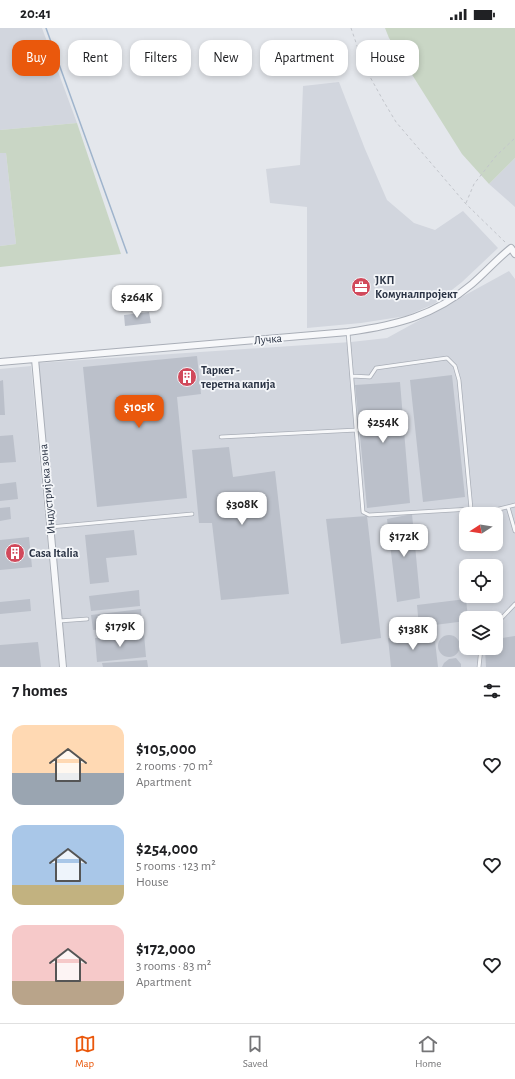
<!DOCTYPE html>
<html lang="en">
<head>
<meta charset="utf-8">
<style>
	body { margin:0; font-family:"Alegreya Sans",sans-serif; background:#f2f2f2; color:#202124; height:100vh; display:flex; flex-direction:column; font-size:15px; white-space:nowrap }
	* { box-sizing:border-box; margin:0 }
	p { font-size:13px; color:#757577 }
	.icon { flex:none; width:22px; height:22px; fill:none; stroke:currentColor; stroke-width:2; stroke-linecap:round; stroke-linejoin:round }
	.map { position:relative; height:639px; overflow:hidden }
	.side { display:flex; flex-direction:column; background:#fff; flex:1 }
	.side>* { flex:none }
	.banner { position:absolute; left:12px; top:12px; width:491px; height:36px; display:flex; gap:8px }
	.needle { width:26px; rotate:258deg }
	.buttons { position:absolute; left:459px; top:479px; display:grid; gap:8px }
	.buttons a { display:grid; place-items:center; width:44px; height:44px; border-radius:8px; background:#fff; box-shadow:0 2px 6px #0003; font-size:20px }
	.price { position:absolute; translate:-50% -34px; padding:0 9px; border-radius:8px; background:#fff; color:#222; font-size:13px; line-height:26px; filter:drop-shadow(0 1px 2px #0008) }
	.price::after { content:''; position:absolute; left:50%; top:24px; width:12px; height:9px; margin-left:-6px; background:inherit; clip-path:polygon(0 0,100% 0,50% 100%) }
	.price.current { background:#ea580c; color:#fff }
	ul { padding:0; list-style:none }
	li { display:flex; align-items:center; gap:12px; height:100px; padding:0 12px }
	li span { display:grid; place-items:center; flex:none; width:112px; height:80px; border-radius:12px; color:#555 }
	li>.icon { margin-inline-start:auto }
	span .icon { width:48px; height:48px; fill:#fffc; stroke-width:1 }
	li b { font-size:17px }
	h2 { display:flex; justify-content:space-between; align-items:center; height:48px; padding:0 12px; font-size:17px }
	.chip { padding:0 14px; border-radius:12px; background:#fff; box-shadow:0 2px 6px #0003; font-size:14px; line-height:36px }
	.chip.current { background:#ea580c; color:#fff }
	.status { display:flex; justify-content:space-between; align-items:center; height:28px; padding:0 20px; background:#fff; direction:ltr }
	.status svg { height:11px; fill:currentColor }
	.dock { display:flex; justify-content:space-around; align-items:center; height:56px; border-top:1px solid #e0e0e0; background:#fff; font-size:11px; color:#757577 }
	.dock a { display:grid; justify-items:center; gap:2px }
	.dock .current { color:#ea580c }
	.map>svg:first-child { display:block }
</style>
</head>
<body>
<div class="status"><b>20:41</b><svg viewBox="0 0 49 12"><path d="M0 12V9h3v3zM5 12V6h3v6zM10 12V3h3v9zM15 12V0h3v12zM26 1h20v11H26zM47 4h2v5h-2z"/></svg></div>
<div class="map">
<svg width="515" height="639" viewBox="0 0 515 639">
	<rect width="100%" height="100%" fill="#e4e7ec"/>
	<!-- built -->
	<path fill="#d2d6de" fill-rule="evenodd" d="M0,0H42L77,95L0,102Z
		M339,54L365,121L387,172L414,195L435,202L463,183L498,220L462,254L434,276L406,288L361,295L307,300V179L270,175L266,141L300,137L303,58Z
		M0,125H6L16,216L0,218Z
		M515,130V179L489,156Z
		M509,243L515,251V639H67L38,335L351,314L387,310ZM466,486H496V516H466ZM466,538H496V568H466ZM466,590H496V620H466Z
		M31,338L59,639H0V341Z"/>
	<!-- green -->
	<path fill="#c9d6c5" d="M385,0H515V130L489,156L462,126L389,10Z
		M77,95L121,226L0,239V218L16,216L6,125H0V102Z"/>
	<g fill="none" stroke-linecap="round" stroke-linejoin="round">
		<!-- stream -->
		<path stroke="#9fb4cc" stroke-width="1.5" d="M46,0L127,225"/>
	</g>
	<!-- building -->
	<path fill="#bbc0ca" d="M149,284L151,295L125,298L124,287Z
		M197,328L201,366L177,369L187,470L97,479L83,339Z
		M452,347L465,469L423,474L410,352Z
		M3,352L5,387H0V353Z
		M400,354L410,475L367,480L355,357Z
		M13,407L16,434L0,435V408Z
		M229,419L233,449L275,443L289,566L221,572L212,495H199L192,422Z
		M16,454L18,471L0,473V456Z
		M10,479L11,491L0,493V480Z
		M412,486L420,570L397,574L387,491Z
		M367,488L381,610L341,616L326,491Z
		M134,502L137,527L106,530L109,554L90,556L85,507Z
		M29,509L32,539L0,542V512Z
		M139,562L140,578L91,583L89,568Z
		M30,571L31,583L0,586V574Z
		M466,571L468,590H466V593L419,599L417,577Z
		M141,581L142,597L93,602L91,587Z
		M434,604L438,639H391L388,610Z
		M144,606L146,629L97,634L95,610Z
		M438 618a11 11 0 1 1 22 0a11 11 0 1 1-22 0Z
		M515,608V639H486L485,620H496V611Z
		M38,614L41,639H0V617Z
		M456,630L461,636V639H442L444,635L449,631Z
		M147,632L148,639H103L102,635Z"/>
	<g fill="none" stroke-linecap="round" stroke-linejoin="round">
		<defs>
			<path id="service" d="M348,304L363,484L369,487L471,481L495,482L515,477
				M352,348L370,349L376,340L447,330L455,338L459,352L471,481
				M221,409L357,402
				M508,479L515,503
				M50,499L192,486
				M59,593L87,591
				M496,596L515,576
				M479,639L481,620"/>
			<path id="minor" d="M35,331L63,639
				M0,334L348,304C397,297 434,288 472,256C486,244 497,231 511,220L515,226"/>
		</defs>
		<!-- service casing -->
		<use href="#service" stroke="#a9aeb7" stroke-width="4.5"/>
		<!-- minor casing -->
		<use href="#minor" stroke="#a9aeb7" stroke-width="8"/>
		<!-- path -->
		<path stroke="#c2c5cb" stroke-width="1" stroke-dasharray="3 3" stroke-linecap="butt" d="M351,0L364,38L384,74L396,94L466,176L506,215
			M466,175L474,156L496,128L515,110"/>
		<!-- service -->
		<use href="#service" stroke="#f7f8fa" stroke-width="3"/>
		<!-- minor -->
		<use href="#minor" stroke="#f7f8fa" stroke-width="6"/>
	</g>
	<!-- icons -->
	<defs>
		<symbol id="office-disc" viewBox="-11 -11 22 22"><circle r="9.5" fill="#d1495b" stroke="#f4f6f9"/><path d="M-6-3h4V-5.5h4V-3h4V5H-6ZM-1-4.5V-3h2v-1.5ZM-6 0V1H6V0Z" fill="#fff"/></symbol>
		<symbol id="building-disc" viewBox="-11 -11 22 22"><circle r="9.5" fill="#d1495b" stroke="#f4f6f9"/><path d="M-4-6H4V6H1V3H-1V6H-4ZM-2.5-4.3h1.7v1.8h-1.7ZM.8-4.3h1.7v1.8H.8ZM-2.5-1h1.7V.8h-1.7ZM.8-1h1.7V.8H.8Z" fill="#fff"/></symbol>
	</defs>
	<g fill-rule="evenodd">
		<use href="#office-disc" x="350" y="248" width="22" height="22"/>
		<use href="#building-disc" x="176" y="338" width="22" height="22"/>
		<use href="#building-disc" x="4" y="514" width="22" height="22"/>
	</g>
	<g text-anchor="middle" stroke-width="3.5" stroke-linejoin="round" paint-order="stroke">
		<!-- poi labels -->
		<g font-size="12" font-weight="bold" fill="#2b3445" stroke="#f4f6f9" text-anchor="start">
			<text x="375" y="256">ЈКП<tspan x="375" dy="14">Комуналпројект</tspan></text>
			<text x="201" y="346">Таркет -<tspan x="201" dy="14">теретна капија</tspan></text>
			<text x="29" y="529">Casa Italia</text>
		</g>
		<!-- street labels -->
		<g font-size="12" fill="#2b3445" stroke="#f4f6f9">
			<text transform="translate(268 311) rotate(-5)" y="4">Лучка</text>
			<text transform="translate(47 461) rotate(-95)" y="4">Индустријска зона</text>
		</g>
	</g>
</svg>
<div class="buttons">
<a><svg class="needle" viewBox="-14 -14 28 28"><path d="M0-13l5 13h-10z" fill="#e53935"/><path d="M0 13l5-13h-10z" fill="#757577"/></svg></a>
<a><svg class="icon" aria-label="locate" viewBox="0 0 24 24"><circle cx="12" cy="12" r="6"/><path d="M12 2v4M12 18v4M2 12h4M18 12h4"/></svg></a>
<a><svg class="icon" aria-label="layers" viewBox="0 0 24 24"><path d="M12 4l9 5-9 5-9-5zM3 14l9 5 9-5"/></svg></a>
</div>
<b class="price" style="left:137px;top:291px">$264K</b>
<b class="price current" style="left:139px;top:401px">$105K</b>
<b class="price" style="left:383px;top:416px">$254K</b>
<b class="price" style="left:242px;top:498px">$308K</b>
<b class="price" style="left:404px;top:530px">$172K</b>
<b class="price" style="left:120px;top:620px">$179K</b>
<b class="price" style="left:413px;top:623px">$138K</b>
<div class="banner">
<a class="chip current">Buy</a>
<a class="chip">Rent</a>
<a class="chip">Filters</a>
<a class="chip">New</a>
<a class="chip">Apartment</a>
<a class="chip">House</a>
</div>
</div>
<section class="side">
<h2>7 homes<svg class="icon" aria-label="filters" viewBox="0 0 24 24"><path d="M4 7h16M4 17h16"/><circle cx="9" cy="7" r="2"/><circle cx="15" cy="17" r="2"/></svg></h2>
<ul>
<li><span style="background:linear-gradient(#ffd9b3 60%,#9aa5b1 0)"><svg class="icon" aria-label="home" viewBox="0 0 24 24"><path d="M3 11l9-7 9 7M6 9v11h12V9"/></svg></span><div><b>$105,000</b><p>2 rooms · 70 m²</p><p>Apartment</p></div><svg class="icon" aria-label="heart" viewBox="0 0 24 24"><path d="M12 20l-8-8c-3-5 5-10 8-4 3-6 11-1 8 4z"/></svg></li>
<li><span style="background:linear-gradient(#a9c7e8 75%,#c2b280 0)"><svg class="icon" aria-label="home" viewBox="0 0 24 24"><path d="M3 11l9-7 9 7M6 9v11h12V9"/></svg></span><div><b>$254,000</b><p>5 rooms · 123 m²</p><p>House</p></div><svg class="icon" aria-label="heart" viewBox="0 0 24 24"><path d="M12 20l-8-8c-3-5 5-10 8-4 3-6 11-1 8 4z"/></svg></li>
<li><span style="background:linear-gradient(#f6c9c9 70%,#b9a48a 0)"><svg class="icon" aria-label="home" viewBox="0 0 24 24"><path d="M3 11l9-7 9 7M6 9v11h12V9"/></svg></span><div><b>$172,000</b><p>3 rooms · 83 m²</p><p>Apartment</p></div><svg class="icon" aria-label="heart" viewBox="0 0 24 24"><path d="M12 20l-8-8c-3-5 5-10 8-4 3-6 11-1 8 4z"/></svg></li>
</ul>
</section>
<nav class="dock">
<a class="current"><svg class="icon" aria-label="map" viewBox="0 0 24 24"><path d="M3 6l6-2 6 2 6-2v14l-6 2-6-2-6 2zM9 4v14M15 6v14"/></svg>Map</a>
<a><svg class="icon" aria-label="saved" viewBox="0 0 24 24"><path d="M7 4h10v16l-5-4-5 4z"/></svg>Saved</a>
<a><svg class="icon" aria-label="home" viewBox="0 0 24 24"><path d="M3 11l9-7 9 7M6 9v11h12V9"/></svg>Home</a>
</nav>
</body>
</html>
